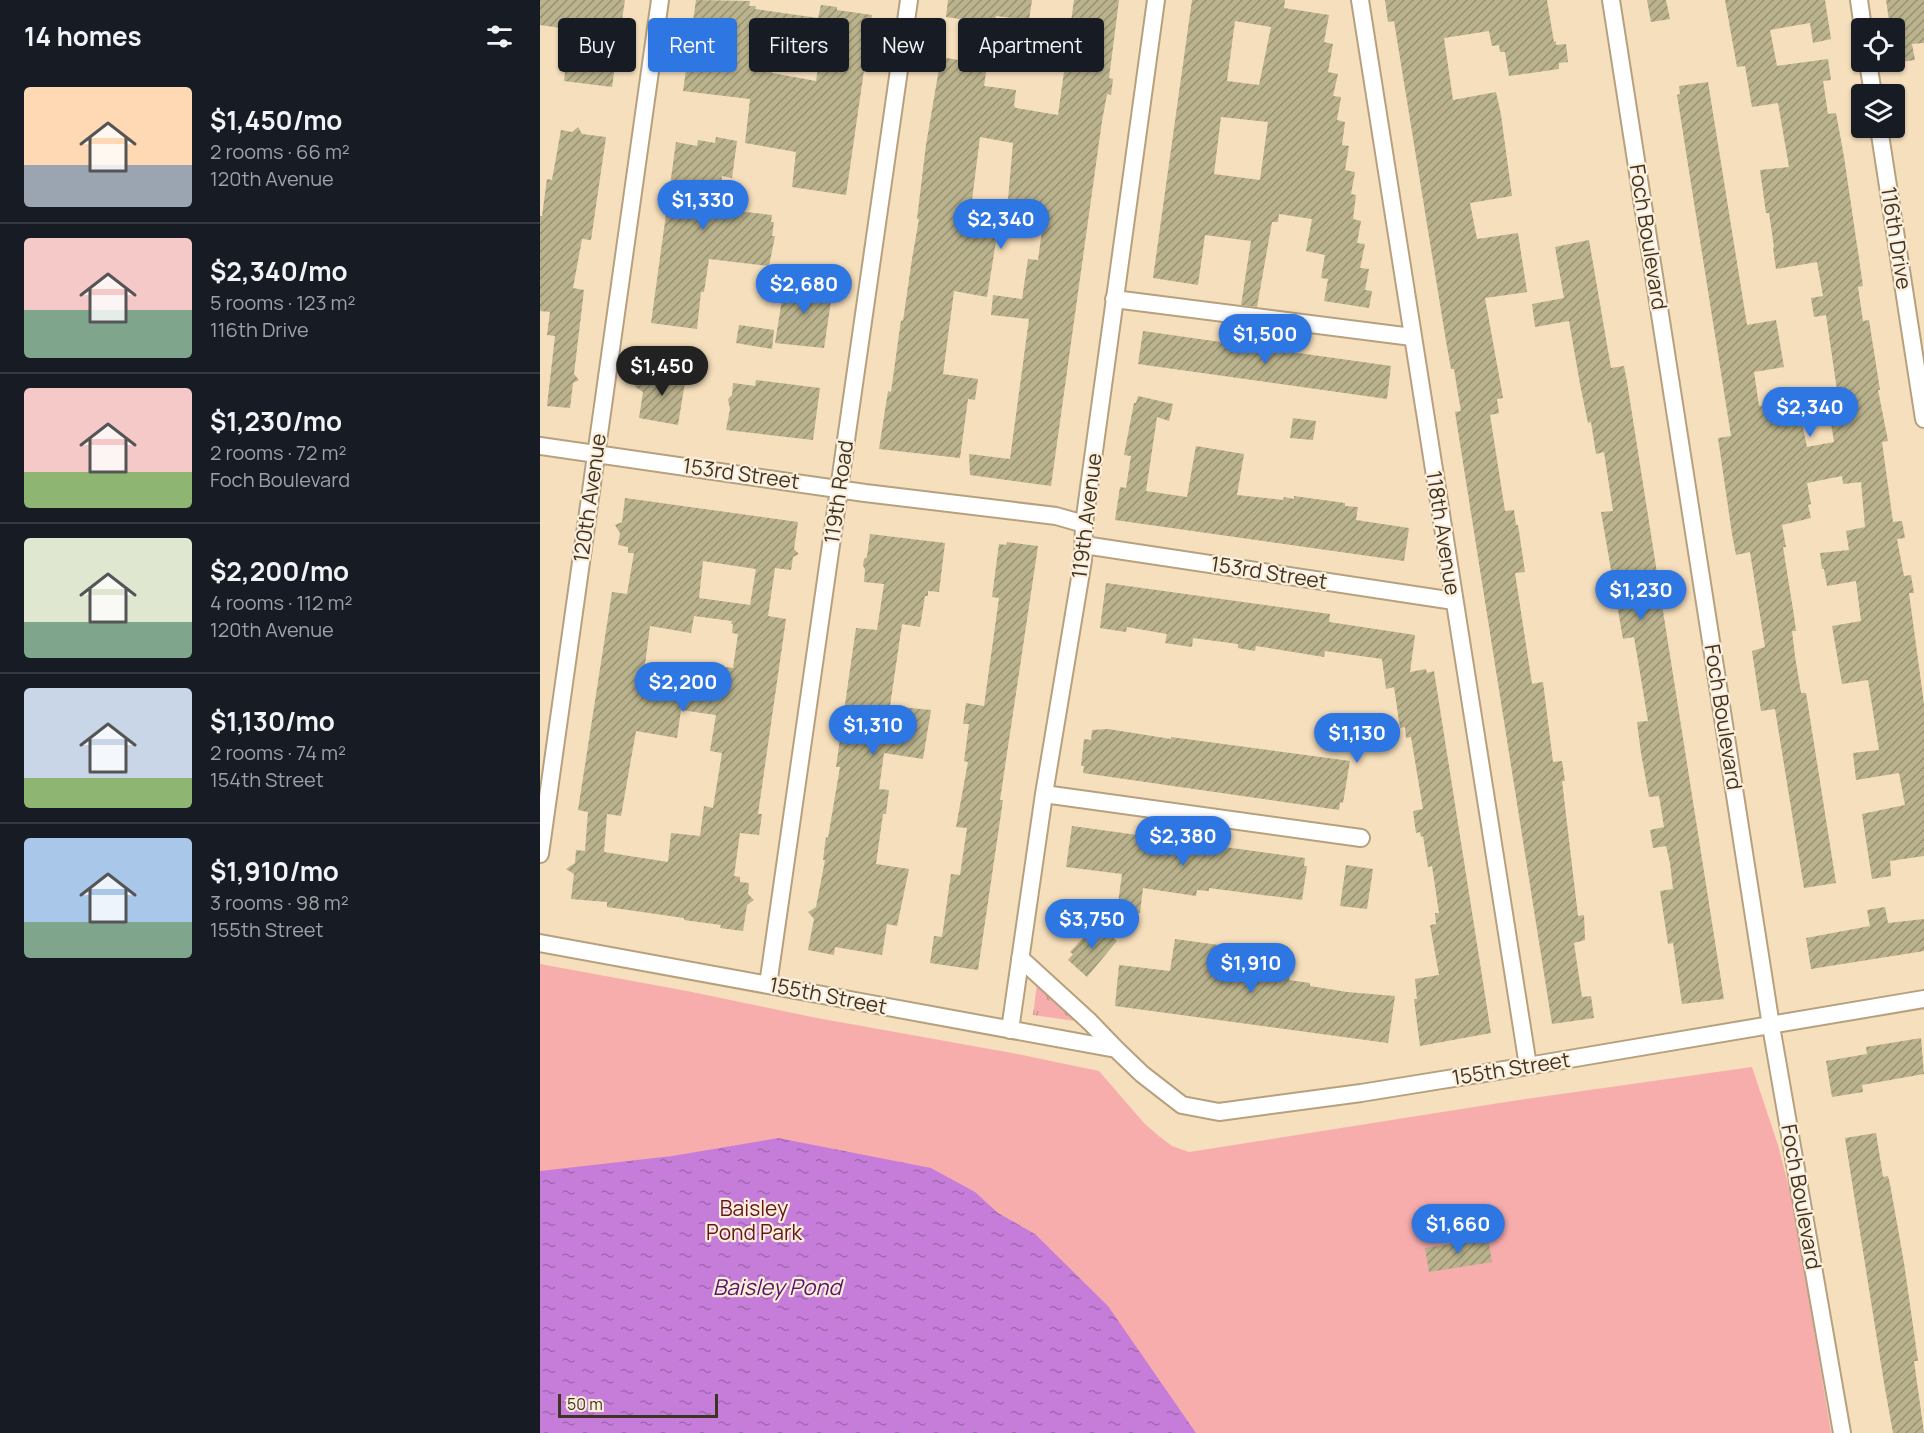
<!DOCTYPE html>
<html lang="en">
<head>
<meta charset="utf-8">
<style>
	body { margin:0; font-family:Manrope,sans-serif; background:#20242c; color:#f1f3f6; height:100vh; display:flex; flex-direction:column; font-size:22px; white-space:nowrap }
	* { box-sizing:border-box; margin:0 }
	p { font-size:20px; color:#9ea1a6 }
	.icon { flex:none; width:33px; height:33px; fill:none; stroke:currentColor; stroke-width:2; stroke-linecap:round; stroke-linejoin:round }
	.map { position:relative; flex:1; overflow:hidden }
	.side { display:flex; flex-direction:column; background:#171b24; width:540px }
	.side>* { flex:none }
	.banner { position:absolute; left:18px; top:18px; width:570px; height:54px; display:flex; gap:12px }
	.fabs { position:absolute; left:1311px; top:18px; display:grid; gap:12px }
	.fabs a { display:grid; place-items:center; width:54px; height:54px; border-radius:6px; background:#171b24; box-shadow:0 2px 4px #0004; font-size:30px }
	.scale { position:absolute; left:18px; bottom:15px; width:160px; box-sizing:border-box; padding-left:6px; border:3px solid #3d3426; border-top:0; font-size:16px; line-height:21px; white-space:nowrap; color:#3d3426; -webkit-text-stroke:4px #fceed9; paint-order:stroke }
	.price { position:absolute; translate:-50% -51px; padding:0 14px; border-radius:21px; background:#2e76e2; color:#fff; font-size:20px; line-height:39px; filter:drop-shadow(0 2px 3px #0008) }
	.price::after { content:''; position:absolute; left:50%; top:36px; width:18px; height:14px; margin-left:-9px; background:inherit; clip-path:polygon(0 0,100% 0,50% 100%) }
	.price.on { background:#222; color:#fff }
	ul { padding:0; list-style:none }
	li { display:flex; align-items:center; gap:18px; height:150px; padding:0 24px }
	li+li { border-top:2px solid #363941 }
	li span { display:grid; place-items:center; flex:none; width:168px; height:120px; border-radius:6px; color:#555 }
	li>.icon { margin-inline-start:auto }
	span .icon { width:72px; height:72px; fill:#fffc; stroke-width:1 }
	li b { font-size:26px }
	h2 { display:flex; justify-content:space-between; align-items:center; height:72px; padding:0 24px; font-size:26px }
	.chip { padding:0 21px; border-radius:6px; background:#171b24; box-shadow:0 2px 4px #0004; font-size:21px; line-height:54px }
	.chip.on { background:#2e76e2; color:#fff }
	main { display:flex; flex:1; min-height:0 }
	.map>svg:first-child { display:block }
</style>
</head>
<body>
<main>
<section class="side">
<h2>14 homes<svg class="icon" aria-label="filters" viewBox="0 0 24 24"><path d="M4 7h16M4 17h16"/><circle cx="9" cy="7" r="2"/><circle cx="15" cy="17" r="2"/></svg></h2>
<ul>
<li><span style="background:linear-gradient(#ffd9b3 65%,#9aa5b1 0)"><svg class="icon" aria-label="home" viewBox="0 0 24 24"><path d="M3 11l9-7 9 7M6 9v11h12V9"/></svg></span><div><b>$1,450/mo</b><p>2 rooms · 66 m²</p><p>120th Avenue</p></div></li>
<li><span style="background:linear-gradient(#f6c9c9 60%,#7fa58c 0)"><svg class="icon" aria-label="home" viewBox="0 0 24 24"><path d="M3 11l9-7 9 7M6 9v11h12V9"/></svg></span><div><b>$2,340/mo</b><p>5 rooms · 123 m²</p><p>116th Drive</p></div></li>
<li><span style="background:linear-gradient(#f6c9c9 70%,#8fb573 0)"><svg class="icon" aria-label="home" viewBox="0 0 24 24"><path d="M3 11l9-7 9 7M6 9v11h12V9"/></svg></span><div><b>$1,230/mo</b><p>2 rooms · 72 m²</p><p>Foch Boulevard</p></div></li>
<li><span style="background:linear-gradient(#dfe7d0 70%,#7fa58c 0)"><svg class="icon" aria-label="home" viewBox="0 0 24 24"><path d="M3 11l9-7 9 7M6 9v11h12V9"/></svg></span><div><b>$2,200/mo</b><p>4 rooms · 112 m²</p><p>120th Avenue</p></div></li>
<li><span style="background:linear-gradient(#c9d6e8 75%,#8fb573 0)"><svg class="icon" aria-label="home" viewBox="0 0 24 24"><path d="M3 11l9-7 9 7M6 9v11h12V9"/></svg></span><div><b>$1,130/mo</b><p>2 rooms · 74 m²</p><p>154th Street</p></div></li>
<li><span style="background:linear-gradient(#a9c7e8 70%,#7fa58c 0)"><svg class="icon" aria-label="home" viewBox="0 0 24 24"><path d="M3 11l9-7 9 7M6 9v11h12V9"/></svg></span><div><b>$1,910/mo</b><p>3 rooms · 98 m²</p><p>155th Street</p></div></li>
</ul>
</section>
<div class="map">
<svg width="1384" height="1433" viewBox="0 0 1384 1433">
	<defs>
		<pattern id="grass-tufts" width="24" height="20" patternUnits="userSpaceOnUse" patternTransform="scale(1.5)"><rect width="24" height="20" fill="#f8adad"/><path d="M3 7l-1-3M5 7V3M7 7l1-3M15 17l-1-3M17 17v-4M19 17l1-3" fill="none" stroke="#ca8e8d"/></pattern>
		<pattern id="water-ripples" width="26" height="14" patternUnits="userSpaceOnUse" patternTransform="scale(1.5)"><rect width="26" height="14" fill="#c67dda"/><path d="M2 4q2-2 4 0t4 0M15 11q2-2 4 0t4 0" fill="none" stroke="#a267b1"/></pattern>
		<pattern id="building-hatch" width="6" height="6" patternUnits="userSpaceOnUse" patternTransform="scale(1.5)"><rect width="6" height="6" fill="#bab38d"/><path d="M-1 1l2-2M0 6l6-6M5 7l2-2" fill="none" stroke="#989273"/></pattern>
	</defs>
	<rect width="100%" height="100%" fill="#f6dfbc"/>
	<!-- grass -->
	<path fill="url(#grass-tufts)" d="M497,984L542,1022L493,1015Z"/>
	<!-- park -->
	<path fill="#f8adad" d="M0,964L147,991L277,1018L472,1053L559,1071L604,1123L620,1137L632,1146L649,1152L972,1101L1212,1067L1238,1145L1254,1207L1291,1433H0Z"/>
	<!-- water -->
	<path fill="url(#water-ripples)" d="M238,1138L391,1168L435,1192L458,1213L495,1234L568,1306L656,1433H0V1171L132,1156Z"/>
	<!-- building -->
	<path fill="url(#building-hatch)" fill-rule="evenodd" d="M0,0H85L72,87L24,81L29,36H27L28,29L0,25Z
		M156,0L210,1L209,6H216L215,9L278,18L281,5L297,7V10L332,15L306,195L252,187L256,152L205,143L210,99L143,91ZM238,32L283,39L276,81L232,73Z
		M408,0H492L489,20L456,16L454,24L406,17Z
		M534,0H579L569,78L573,79L571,95L567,94L562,121L511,486L430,475L429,454L470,459L489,319L451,315L453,295L482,299L488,259L498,260L504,216L467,211L473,143L440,137L432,200L462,204L447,297L414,291L403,374L438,379L435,400L428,399L420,458L339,449L348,391L351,392L361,320L363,321L372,259L379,219H377L386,145L401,57L447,65L444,86L476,90L474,106L476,108L518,115Z
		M652,0H745L744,8L789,15L784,42L793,44L788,72L798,74L793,96L801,97L797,120L805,122L802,145L809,146L805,170L815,172L811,194L816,195L813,219L821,221L817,243L825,244L820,268L829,269L825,290L832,291L829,308L784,301L788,279L781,278L785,255L766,251L772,219L739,214L738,222H732L717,307L701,305L711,241L665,235L658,285L613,278ZM695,21L731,27L719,85L687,81ZM681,117L728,122L720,180L674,174Z
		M845,0H1007L1014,42L1016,41V45L1026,44L1028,62L1019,63V69L969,76L965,52H960L959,45L952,46L949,31L904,38L913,100L956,92L961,115L972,196L930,203L937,239L978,233L987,292L945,298L963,398L957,399L959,413L950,415L965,511L974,510L976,525H978L985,572L975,573L992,684L1003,682L1013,762L1022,761L1025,781H1022L1038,916L1044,915L1045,940L1034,943L1042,997L1051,996L1054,1018L1012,1024L915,412L921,411L918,394L914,369H911L906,341L854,21L848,22Z
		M1107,0H1126L1130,19L1111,22Z
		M1185,0H1285L1291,39L1273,43L1270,23L1230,30L1237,66L1288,59L1291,80L1283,81L1288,114L1296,113L1304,157L1323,286L1318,287L1323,321L1329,320L1340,390H1338L1348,441L1342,442L1353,522L1362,521L1365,538L1357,539L1364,576L1371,575L1374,593H1369L1384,704V856L1350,861L1351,876L1332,879L1322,814L1365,805L1359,773L1316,780L1313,753L1339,750L1328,680L1302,684L1292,626L1321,621L1316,581L1287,586L1284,569H1282L1280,553L1309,550L1306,531L1325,527L1321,482L1303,484L1302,476L1267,483L1271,504L1268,505L1271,518L1242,525L1246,547H1243L1254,616L1256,631H1252L1255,656L1261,693H1266L1296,883L1264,888L1235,709L1221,711L1212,651L1225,647L1210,552L1196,555L1192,534L1178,438L1191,436L1137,95L1140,94L1139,86L1168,82L1207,325L1236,320L1244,367L1214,372L1219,406L1254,401V404H1258L1267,447L1294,442L1287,399L1298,397L1286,315L1274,317L1271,298L1283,296L1277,262L1236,269L1233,248L1234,247L1229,213H1226L1220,170L1249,167L1238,103L1212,107L1205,66L1197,67Z
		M1346,0H1384V43L1372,44L1375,60L1354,63V28H1350Z
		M38,127L42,134L66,137L51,240L42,239L33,288L44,290L34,374L39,380L33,383L30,408L7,406L15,336L7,335L10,312L0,311V216H2L7,179L12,180L21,130L32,132Z
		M176,137L197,141L192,178L182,176L178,209L232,215L231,222H234L232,236H235L229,266L169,259L164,292H161L157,329L111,323L136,142L157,146L158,140L175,143Z
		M1049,240L1071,368L1084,366L1087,382L1184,999L1142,1004L1133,943L1128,944L1120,891L1133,889L1130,863L1126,846L1113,848L1110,830L1124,827L1119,796L1109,797L1101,753L1097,722L1108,721L1094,637L1083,639L1061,512L1073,511L1064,452L1056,454L1051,422L1048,423L1040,384L1029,321L995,327L992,304L1024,298L1015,247Z
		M265,279L270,284L293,288L284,348L235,343L245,281L259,283Z
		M199,325L234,330L232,349L196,343Z
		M603,331L851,366L847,399L598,364Z
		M106,370L146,376L138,425L99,418L103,392L94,386L104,382Z
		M216,380L280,388L273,440L186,430L190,409L188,399L192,395L193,383L215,386Z
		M598,396L633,404L629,421L617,417L606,491L647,497L656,446L704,454L697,495L743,500L744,497L754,499V496L805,503V506L818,507L816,520L869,528L864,561L575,520L580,487L586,488L591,456L584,455L594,403H596Z
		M753,418L776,421L773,440L750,438Z
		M85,498L258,522L254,549L259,554L253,557L251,570L235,568L228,616L246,619L218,814H222L219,835L200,833L194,876L200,877V882L209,883L208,894L214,900L207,905L203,931L180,928L181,925L144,920V918L67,907V902L31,899L34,874L26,869L35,863L36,850L45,851L48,812L38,810L72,592L87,594L94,553H88V547L78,545L80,533L75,525L82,522ZM163,561L216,569L210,605L159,598ZM154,616L192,621L191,624H193L192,633L198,634L193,668L154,663L152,678L104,673L110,626L151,633ZM141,710L176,715L170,751L182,753L173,808L164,806L160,836L131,833L128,862L64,852L67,814L81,816L96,731L137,738Z
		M330,534L405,543L399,592L388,591V596H385L380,627L362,624L350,706L391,710L383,759L344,753L339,789L349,790L346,814H343L336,864L369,869L357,926L347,924L342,955L295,947L294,955L268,950L274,919L268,912L276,907L285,860H283L286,837L288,838L300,767H296L316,628L337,630L344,584L324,582L325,569L323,566L324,559L327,557Z
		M467,542L498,546L460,800H463L438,970L390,963L394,936L402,937L411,874L420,875L427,828L416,827L428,762L424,761L429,724H423L426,703L444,706L459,598L452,597L459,544L466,545Z
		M566,583L790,614L789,622L875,635L870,672L886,669L887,673L894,671L951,1033L880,1046L874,999H877L875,979L899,975L890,925L896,924L895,913H899L892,866L888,867L883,836L881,837L880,832L876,833L873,811L883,809L871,737L866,738L865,727L860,728L854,687L846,689L842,659L785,651L784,657L716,646L715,651L698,648V644L653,638L652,647L625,643L627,634L587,627L586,632L560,628Z
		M568,729L631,739V737L810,761L803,803L800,802L799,810L543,773L544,766H541L544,739L551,740L552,730Z
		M532,826L765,858L764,866H767L762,900L669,888V891L657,890L656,896L603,888L600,913L577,910L582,874L526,867Z
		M806,865L833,869L827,909L800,906Z
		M1345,907L1348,923L1384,919V951L1271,969L1266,938L1330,926L1327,910Z
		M553,927L558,931L561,927L577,941L547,977L528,960L533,954L530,952Z
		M635,939L752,955L749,980L770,983V986L807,992L855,996L848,1043L575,1006L579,965L630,971Z
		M1381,1038L1384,1074L1322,1085L1323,1092L1292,1097L1286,1061L1327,1054L1326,1047Z
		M1336,1133L1343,1177L1348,1176L1350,1184L1364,1263L1378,1361H1374L1384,1433H1353L1344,1383L1305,1138Z
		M948,1238L952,1262L889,1272L885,1248Z"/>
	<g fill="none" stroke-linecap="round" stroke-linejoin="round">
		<defs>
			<path id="street" d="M820,0L988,1066
				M1071,0L1231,1026L1302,1433
				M1319,0L1323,28
				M1328,62L1333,94
				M1339,128L1384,419
				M574,299L872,337
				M0,446L325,493L516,516L544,524
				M544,545L914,601
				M504,794L821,838
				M0,854L120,0
				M0,943L576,1049L602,1074L642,1105L679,1112L821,1093L988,1066L1384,999
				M480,958L550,1022L576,1049
				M228,985L369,0
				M470,1030L504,794L543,560L544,524L616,0"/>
		</defs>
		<!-- street casing -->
		<use href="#street" stroke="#b6a17f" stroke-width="20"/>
		<!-- street -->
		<use href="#street" stroke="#fff" stroke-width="16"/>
	</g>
	<g text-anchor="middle" stroke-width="4.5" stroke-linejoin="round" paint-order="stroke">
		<!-- street labels -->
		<g font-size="21" fill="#3d3426" stroke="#fceed9">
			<text transform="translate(1108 237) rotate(81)" y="7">Foch Boulevard</text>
			<text transform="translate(1356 238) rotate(81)" y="7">116th Drive</text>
			<text transform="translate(201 474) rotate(8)" y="7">153rd Street</text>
			<text transform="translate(299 492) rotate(-82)" y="7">119th Road</text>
			<text transform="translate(50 498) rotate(-82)" y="7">120th Avenue</text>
			<text transform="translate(547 516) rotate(-83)" y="7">119th Avenue</text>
			<text transform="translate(903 533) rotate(81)" y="7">118th Avenue</text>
			<text transform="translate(729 573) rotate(9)" y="7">153rd Street</text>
			<text transform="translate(1183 717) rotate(81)" y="7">Foch Boulevard</text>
			<text transform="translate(288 996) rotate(11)" y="7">155th Street</text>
			<text transform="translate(971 1069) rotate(-9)" y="7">155th Street</text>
			<text transform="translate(1261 1197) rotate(80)" y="7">Foch Boulevard</text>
		</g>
		<!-- park labels -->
		<g font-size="21" fill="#641620" stroke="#fceed9">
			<text x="214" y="1216">Baisley<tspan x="214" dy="24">Pond Park</tspan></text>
		</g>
		<!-- water labels -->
		<g font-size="22" font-style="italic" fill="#59156a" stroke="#fceed9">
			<text x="237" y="1295">Baisley Pond</text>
		</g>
	</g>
</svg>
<div class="fabs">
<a><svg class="icon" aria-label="locate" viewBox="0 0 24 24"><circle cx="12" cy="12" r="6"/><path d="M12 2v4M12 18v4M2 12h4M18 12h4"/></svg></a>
<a><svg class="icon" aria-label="layers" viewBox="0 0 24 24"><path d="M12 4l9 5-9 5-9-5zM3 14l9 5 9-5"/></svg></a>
</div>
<div class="scale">50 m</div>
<b class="price" style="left:163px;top:231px">$1,330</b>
<b class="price" style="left:461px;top:250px">$2,340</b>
<b class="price" style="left:264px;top:315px">$2,680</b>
<b class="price" style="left:725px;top:365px">$1,500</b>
<b class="price on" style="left:122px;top:397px">$1,450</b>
<b class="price" style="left:1270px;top:438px">$2,340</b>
<b class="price" style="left:1101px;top:621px">$1,230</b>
<b class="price" style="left:143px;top:713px">$2,200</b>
<b class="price" style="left:333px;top:756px">$1,310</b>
<b class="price" style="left:817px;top:764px">$1,130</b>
<b class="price" style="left:643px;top:867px">$2,380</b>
<b class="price" style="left:552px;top:950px">$3,750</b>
<b class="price" style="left:711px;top:994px">$1,910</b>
<b class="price" style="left:918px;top:1255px">$1,660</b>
<div class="banner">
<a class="chip">Buy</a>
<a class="chip on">Rent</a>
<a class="chip">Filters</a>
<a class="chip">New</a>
<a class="chip">Apartment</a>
</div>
</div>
</main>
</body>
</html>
